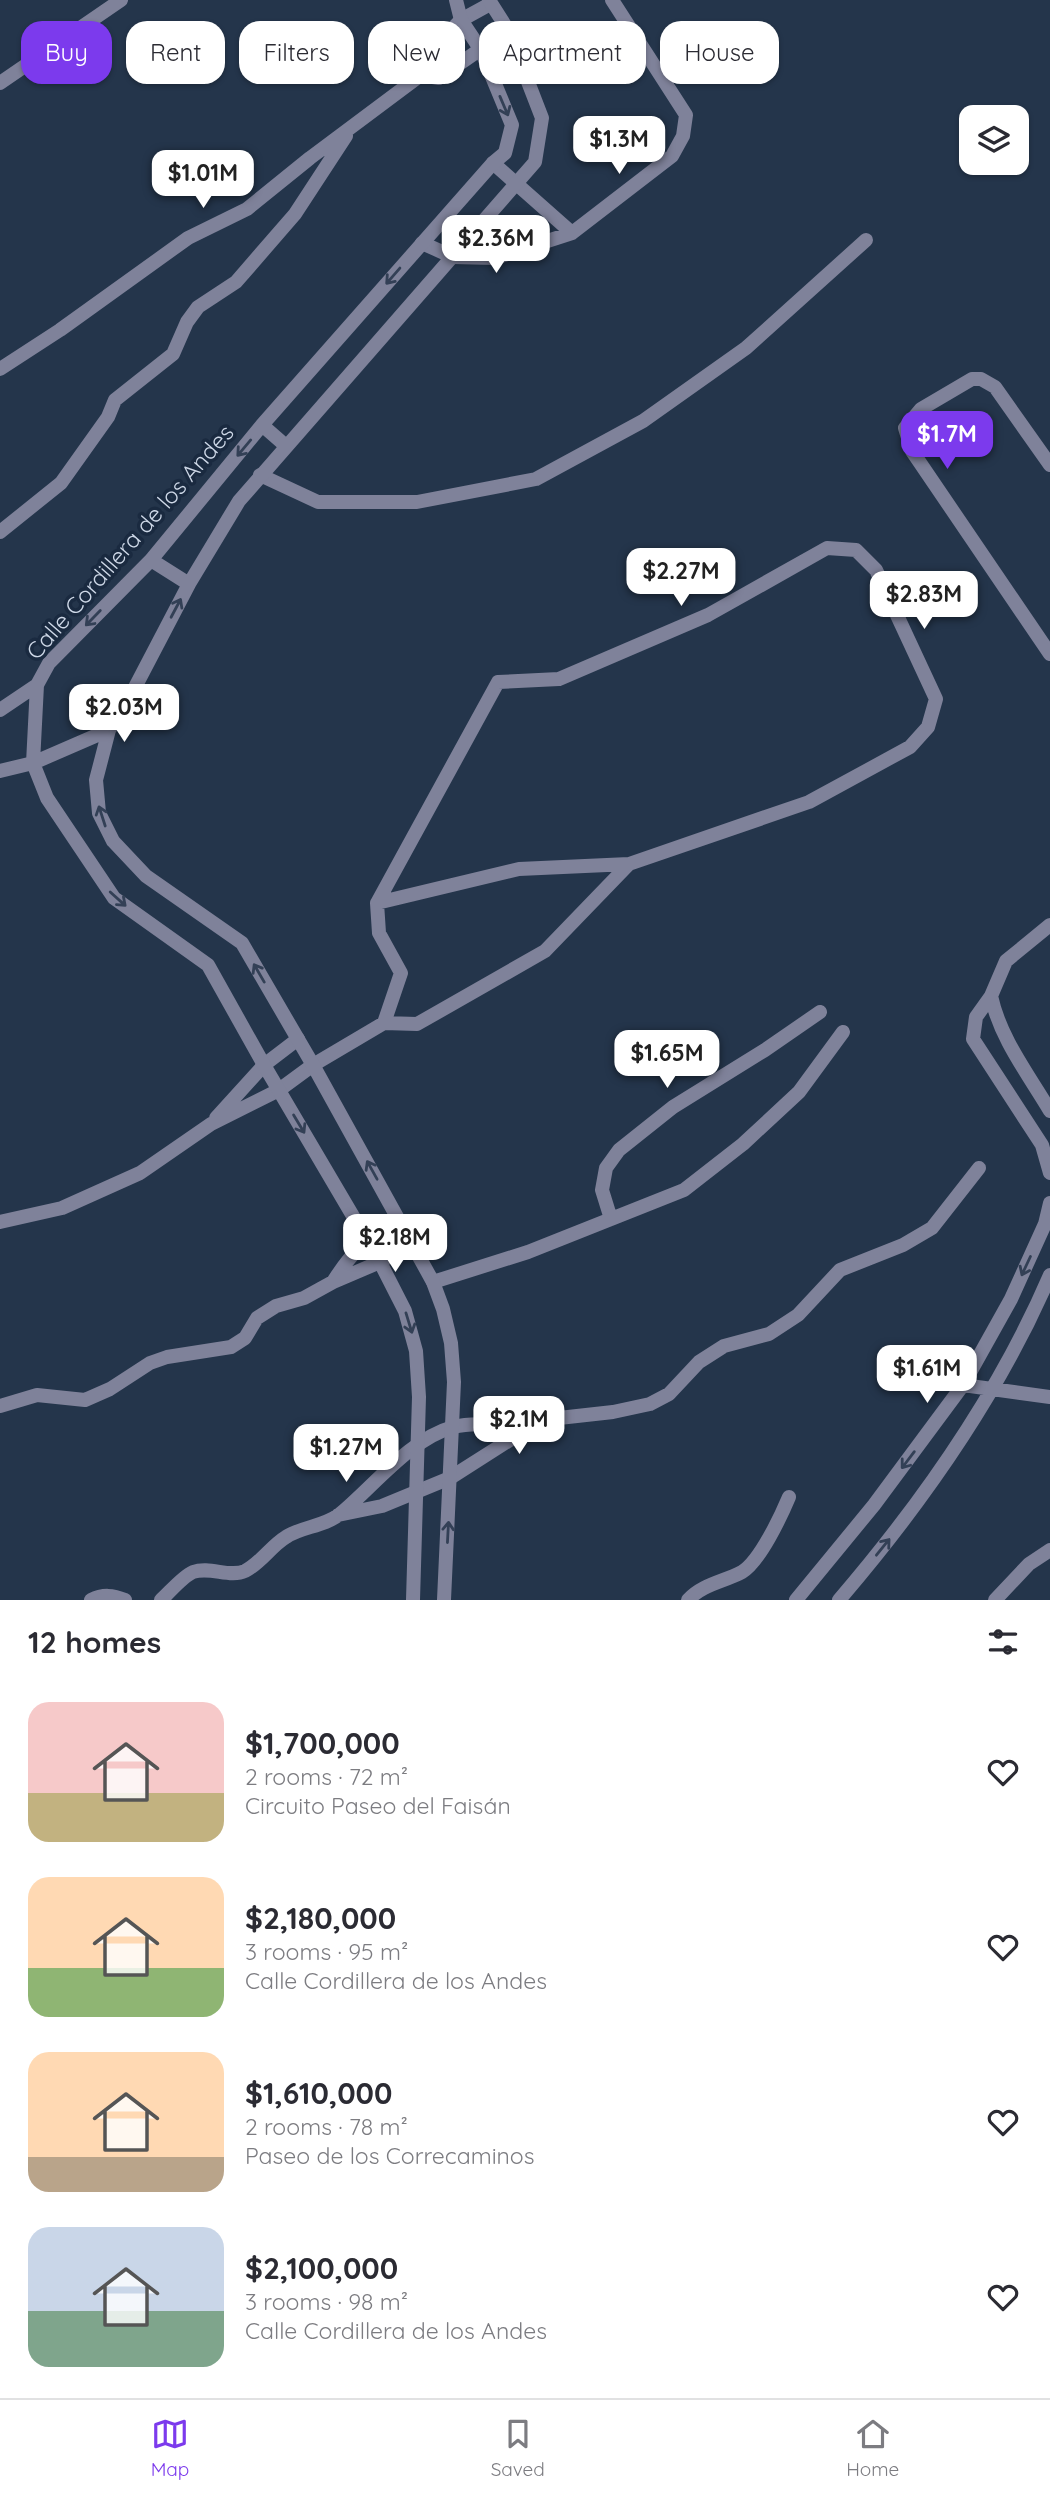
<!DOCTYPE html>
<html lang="en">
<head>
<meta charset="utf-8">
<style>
	body { margin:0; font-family:Quicksand,sans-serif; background:#f2f2f3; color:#2b2b33; height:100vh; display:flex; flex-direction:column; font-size:26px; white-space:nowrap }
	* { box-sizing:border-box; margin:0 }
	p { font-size:23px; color:#7c7c81 }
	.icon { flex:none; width:38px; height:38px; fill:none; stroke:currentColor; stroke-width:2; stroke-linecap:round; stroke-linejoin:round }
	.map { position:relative; height:1600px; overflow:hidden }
	.panel { display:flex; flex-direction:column; background:#fff; flex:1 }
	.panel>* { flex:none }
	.guide { position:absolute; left:21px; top:21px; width:1008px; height:63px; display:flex; gap:14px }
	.tools { position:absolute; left:959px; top:105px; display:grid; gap:14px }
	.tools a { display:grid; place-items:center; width:70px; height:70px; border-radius:14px; background:#fff; box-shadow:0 2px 5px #0004; font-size:35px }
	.price { position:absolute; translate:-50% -60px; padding:0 16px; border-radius:14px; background:#fff; color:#222; font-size:23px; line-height:46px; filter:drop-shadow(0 2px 4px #0008) }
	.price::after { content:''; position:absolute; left:50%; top:42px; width:21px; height:16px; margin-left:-10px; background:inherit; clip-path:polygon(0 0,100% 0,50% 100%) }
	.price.on { background:#7c3aed; color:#fff }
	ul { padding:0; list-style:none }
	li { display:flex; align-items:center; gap:21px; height:175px; padding:0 28px }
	li span { display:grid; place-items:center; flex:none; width:196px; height:140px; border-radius:21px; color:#555 }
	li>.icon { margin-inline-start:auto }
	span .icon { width:84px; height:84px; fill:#fffc; stroke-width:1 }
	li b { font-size:30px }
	h2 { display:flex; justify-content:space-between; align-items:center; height:84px; padding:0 28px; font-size:30px }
	.chip { padding:0 24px; border-radius:21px; background:#fff; box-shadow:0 2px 5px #0004; font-size:24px; line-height:63px }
	.chip.on { background:#7c3aed; color:#fff }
	.tabs { display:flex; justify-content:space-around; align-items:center; height:98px; border-top:2px solid #e1e1e2; background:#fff; font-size:19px; color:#7c7c81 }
	.tabs a { display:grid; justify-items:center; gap:4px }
	.tabs .on { color:#7c3aed }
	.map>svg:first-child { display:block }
</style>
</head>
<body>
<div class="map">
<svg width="1050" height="1600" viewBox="0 0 1050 1600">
	<rect width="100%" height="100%" fill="#24354b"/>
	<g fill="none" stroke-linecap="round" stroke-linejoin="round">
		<!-- minor -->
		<path stroke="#7f829a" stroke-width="14" d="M421,75L439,78L508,30
			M0,83L121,0
			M493,163L572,233
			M422,243L453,257L495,258L572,233L672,156L683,136L686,115L612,0
			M0,369L60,330L188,238L247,209L310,158L421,75L424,58L461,20L490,4
			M1050,465L995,387L981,379H972L921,409L905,428L912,451L1050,654
			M260,475L318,502H417L536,479L643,421L746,348L866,240
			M0,532L61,483L108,417L115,400L173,354L187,322L198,307L236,282L295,214L346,136
			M377,903L519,869L629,864
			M1050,925L1006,961L991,996L976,1017L973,1039L1042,1145L1050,1173
			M991,996C1000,1038 1028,1074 1050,1111
			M216,1118L264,1065L298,1039
			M611,1219L602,1190L606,1168L619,1150L673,1107L765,1050L820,1012
			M0,1222L62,1208L140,1173L211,1124L279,1090L313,1065L384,1023L417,1024L545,951L629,864L809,802L910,747L928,727L936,699L876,570L856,550L827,548L708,615L559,679L498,682L377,903L379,933L401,973L384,1023
			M333,1282C354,1248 366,1240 401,1222
			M433,1282L528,1252L684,1190L743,1144L799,1092L843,1032
			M963,1385L1050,1397
			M0,1406L37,1395L85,1400L110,1389L150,1363L167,1357L231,1347L245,1338L257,1318L276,1306L304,1298L333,1282L380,1262L413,1242
			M338,1515L382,1506L450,1478L527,1429L559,1418L613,1412L650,1404L669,1394L699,1362L724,1346L769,1334L798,1315L840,1270L903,1245L932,1228L979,1168
			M91,1600C103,1594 113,1595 125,1600
			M161,1600C170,1592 182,1577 193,1572C210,1566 230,1578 245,1571C261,1563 271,1546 286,1537C303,1526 323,1527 340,1514C373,1487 410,1439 453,1427C477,1421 503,1426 527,1429
			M688,1600C703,1584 723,1582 742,1572C760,1561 781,1516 789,1497
			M796,1600L874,1505L963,1385L1011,1299L1045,1224L1050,1203
			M839,1600C923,1502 999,1394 1050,1275
			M995,1600L1029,1564L1050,1550"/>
		<!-- tertiary -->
		<path stroke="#7f829a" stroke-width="14" d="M262,425L286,446
			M151,560L189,584
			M0,710L37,685
			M0,771L33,763L109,730
			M413,1600L419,1397L416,1351L405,1311L380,1262L264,1065L208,965L114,898L47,798L33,763L37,685L49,663L151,560L262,425L493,163L505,153L512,125L481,50L461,20L456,0
			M444,1600L454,1382L451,1343L443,1309L433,1282L313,1065L242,943L146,876L113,841L99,813L96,780L109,730L131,695L189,584L239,501L535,162L542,118L508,30L489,0"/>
	</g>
	<!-- one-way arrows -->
	<defs><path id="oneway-shaft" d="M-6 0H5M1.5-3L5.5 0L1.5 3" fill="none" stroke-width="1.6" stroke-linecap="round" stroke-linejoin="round" transform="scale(1.75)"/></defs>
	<g stroke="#334056">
		<use href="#oneway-shaft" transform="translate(504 106) rotate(67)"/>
		<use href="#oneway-shaft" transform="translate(393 276) rotate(131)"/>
		<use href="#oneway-shaft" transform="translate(244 448) rotate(130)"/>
		<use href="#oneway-shaft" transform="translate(176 608) rotate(-62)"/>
		<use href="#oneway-shaft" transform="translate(93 618) rotate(134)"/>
		<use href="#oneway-shaft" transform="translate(102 816) rotate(-108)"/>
		<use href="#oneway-shaft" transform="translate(118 899) rotate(42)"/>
		<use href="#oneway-shaft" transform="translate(259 973) rotate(-120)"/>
		<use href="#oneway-shaft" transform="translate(299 1124) rotate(59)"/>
		<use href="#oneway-shaft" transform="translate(372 1170) rotate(-119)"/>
		<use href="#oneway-shaft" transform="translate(1026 1266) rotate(115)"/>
		<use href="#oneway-shaft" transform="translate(409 1323) rotate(73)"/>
		<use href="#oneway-shaft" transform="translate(908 1460) rotate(127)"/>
		<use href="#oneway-shaft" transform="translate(448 1532) rotate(-87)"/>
		<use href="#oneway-shaft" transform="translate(883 1547) rotate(-51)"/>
	</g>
	<g text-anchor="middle" stroke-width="7" stroke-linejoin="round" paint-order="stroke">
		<!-- street labels -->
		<g font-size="23" fill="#ced8e7" stroke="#1a2a40">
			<text transform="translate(130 542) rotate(-49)" y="8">Calle Cordillera de los Andes</text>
		</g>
	</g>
</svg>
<div class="tools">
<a><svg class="icon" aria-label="layers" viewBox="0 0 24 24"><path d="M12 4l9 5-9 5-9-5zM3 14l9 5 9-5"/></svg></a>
</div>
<b class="price" style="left:619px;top:176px">$1.3M</b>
<b class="price" style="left:203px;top:210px">$1.01M</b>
<b class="price" style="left:496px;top:275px">$2.36M</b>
<b class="price on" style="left:947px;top:471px">$1.7M</b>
<b class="price" style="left:681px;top:608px">$2.27M</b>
<b class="price" style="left:924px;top:631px">$2.83M</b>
<b class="price" style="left:124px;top:744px">$2.03M</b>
<b class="price" style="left:667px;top:1090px">$1.65M</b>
<b class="price" style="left:395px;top:1274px">$2.18M</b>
<b class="price" style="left:927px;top:1405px">$1.61M</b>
<b class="price" style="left:519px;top:1456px">$2.1M</b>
<b class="price" style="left:346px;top:1484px">$1.27M</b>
<div class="guide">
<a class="chip on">Buy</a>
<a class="chip">Rent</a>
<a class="chip">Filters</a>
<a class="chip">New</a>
<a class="chip">Apartment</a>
<a class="chip">House</a>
</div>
</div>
<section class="panel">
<h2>12 homes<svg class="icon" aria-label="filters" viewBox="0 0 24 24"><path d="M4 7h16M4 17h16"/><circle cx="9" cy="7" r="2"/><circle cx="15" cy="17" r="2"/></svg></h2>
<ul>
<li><span style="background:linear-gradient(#f6c9c9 65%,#c2b280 0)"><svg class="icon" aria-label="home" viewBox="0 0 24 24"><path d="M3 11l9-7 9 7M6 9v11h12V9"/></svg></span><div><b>$1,700,000</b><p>2 rooms · 72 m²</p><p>Circuito Paseo del Faisán</p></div><svg class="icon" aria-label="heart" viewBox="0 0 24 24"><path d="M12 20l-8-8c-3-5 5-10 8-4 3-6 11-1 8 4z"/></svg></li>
<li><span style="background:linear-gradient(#ffd9b3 65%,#8fb573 0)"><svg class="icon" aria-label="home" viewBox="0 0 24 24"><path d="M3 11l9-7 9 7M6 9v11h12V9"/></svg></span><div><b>$2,180,000</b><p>3 rooms · 95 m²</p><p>Calle Cordillera de los Andes</p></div><svg class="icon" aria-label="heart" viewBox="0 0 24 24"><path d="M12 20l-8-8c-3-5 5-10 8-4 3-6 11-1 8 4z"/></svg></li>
<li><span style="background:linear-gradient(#ffd9b3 75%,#b9a48a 0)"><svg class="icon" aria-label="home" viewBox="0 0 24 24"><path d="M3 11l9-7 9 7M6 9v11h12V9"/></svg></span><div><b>$1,610,000</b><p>2 rooms · 78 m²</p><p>Paseo de los Correcaminos</p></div><svg class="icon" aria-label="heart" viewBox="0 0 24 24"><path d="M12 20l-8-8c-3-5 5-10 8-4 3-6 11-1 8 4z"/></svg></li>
<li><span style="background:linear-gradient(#c9d6e8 60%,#7fa58c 0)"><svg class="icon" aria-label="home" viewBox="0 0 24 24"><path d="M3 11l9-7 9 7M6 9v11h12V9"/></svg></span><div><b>$2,100,000</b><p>3 rooms · 98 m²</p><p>Calle Cordillera de los Andes</p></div><svg class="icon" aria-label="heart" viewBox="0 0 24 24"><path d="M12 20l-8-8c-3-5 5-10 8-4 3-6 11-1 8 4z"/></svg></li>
</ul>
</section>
<nav class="tabs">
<a class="on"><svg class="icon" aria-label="map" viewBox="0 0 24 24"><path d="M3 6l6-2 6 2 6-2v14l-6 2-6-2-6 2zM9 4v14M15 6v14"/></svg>Map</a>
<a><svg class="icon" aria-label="saved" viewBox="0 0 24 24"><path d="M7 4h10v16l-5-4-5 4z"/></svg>Saved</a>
<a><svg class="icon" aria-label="home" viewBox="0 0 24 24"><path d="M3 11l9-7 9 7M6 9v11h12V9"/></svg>Home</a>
</nav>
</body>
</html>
